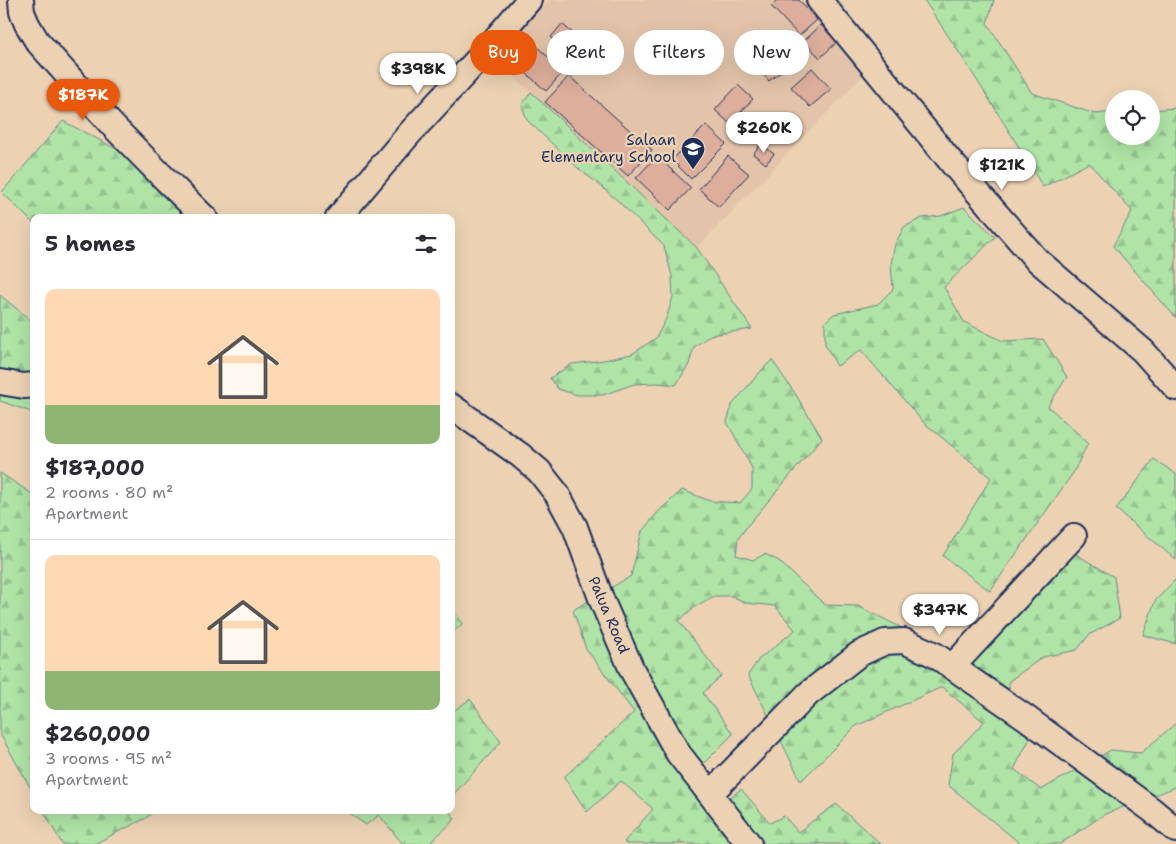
<!DOCTYPE html>
<html lang="en">
<head>
<meta charset="utf-8">
<style>
	body { margin:0; font-family:"Shantell Sans",sans-serif; background:#f2f2f3; color:#2b2b33; height:100vh; display:flex; flex-direction:column; font-size:19px; white-space:nowrap }
	* { box-sizing:border-box; margin:0 }
	p { font-size:16px; color:#7c7c81 }
	.icon { flex:none; width:28px; height:28px; fill:none; stroke:currentColor; stroke-width:2; stroke-linecap:round; stroke-linejoin:round }
	.map { position:relative; flex:1; overflow:hidden }
	.details { position:absolute; left:30px; top:214px; width:425px; height:600px; display:flex; flex-direction:column; background:#fff; border-radius:10px; box-shadow:0 5px 20px #0002 }
	.details>* { flex:none }
	.top-card { position:absolute; left:470px; top:30px; width:475px; height:45px; display:flex; gap:10px }
	.tools { position:absolute; left:1105px; top:90px; display:grid; gap:10px }
	.tools a { display:grid; place-items:center; width:55px; height:55px; border-radius:50%; background:#fff; box-shadow:0 5px 20px #0002; font-size:25px }
	.price { position:absolute; translate:-50% -42px; padding:0 11px; border-radius:18px; background:#fff; color:#222; font-size:16px; line-height:32px; filter:drop-shadow(0 1px 2px #0008) }
	.price::after { content:''; position:absolute; left:50%; top:30px; width:15px; height:11px; margin-left:-8px; background:inherit; clip-path:polygon(0 0,100% 0,50% 100%) }
	.price.selected { background:#ea580c; color:#fff }
	ul { padding:0; list-style:none }
	li { display:grid; align-content:center; gap:10px; height:265px; padding:0 15px }
	li+li { border-top:1px solid #e1e1e2 }
	li span { display:grid; place-items:center; height:155px; border-radius:10px; color:#555 }
	li>.icon { margin-inline-start:auto }
	span .icon { width:90px; height:90px; fill:#fffc; stroke-width:1 }
	li b { font-size:21px }
	h2 { display:flex; justify-content:space-between; align-items:center; height:60px; padding:0 15px; font-size:21px }
	.tag { padding:0 18px; border-radius:22px; background:#fff; box-shadow:0 5px 20px #0002; font-size:18px; line-height:45px }
	.tag.selected { background:#ea580c; color:#fff }
	.map>svg:first-child { display:block }
</style>
</head>
<body>
<div class="map">
<svg width="1176" height="844" viewBox="0 0 1176 844">
	<defs>
		<pattern id="forest-firs" width="22" height="20" patternUnits="userSpaceOnUse" patternTransform="scale(1.25)"><rect width="22" height="20" fill="#afe4a6"/><path d="M5 1l3.5 6h-7zM16 11l3.5 6h-7z" fill="#96c491"/></pattern>
	</defs>
	<rect width="100%" height="100%" fill="#ecd2b3"/>
	<filter id="ink" filterUnits="userSpaceOnUse"><feTurbulence type="fractalNoise" baseFrequency=".02" numOctaves="2"/><feDisplacementMap in="SourceGraphic" scale="10" xChannelSelector="R" yChannelSelector="G"/><feConvolveMatrix kernelMatrix="1 2 1 2 8 2 1 2 1" color-interpolation-filters="sRGB"/></filter>
	<g filter="url(#ink)">
		<!-- built -->
		<path fill="#e3c4aa" d="M549,0H804L867,71L697,248L495,59Z"/>
		<!-- forest -->
		<path fill="url(#forest-firs)" stroke="#658a82" d="M924,0H994L987,23L1032,93L1095,114L1114,112V136H1151V110L1176,108V318L1113,246L1132,211L1089,163L1043,187C1005,124 966,61 924,0Z
			M531,92L697,248L752,329L710,335L694,347L689,364L676,385L658,383L634,384L603,395H577L558,389L550,378L572,364L604,360L632,354L656,338L666,319L673,297L672,276L664,246L618,201L596,182L579,169L527,120L522,105Z
			M63,121L187,186L217,217L34,218V224L2,192Z
			M964,207L995,237L944,287L964,322L1003,341L1043,339L1067,377L1048,406L1088,443L1073,473L990,591L943,556L991,478L923,422L861,350L837,366L825,344V322L834,314L878,304L893,289L891,264L895,244L904,227L922,218L941,216Z
			M0,295L34,323V413L0,401Z
			M772,360L796,395L822,438L748,525L738,539L736,555L753,560L765,554L779,561L825,605L858,606L906,630L970,666L1074,553L1114,577L1120,618L1089,635L1077,650L1043,657L1009,681V691L1040,719L1014,769L1041,790L1111,750L1141,753L1176,723V787L1105,814L1060,844H1021L948,785L953,754L984,722L942,687L856,726L801,781L748,675L759,659L795,630L775,606L746,603L732,596H714L693,608L679,621L721,676L703,693L733,734L700,767L727,800L741,789L770,823L784,816L798,832L836,804L881,844H626L624,842L653,809L621,781L587,812L564,777L634,712L586,649L573,610L631,576L642,531L659,511L682,490L710,501L740,503L752,489V468L727,422L732,405L760,372Z
			M1154,459L1176,474V560L1116,509Z
			M0,473L34,495V794L0,734Z
			M1176,579V644L1143,635L1155,601Z
			M451,606L462,624L451,634Z
			M470,699L501,742L451,797V713Z
			M43,810H155L146,818L94,844H62Z
			M345,810H448L455,819L429,844H403L379,815L366,825Z"/>
		<!-- building -->
		<path fill="#dcae9b" stroke="#1b2f5e" d="M777,0H799L817,20L799,36L771,6Z
			M562,24L581,40L570,53L551,37Z
			M821,25L837,42L820,58L804,41Z
			M787,33L804,53L769,81L752,61Z
			M528,39L564,71L546,91L510,59Z
			M812,68L831,89L810,107L791,87Z
			M569,76L652,150L628,176L545,102Z
			M738,85L753,99L730,124L715,110Z
			M706,125L726,144L691,179L672,160Z
			M761,144L774,154L766,164L753,154Z
			M657,156L691,188L670,210L636,178Z
			M728,156L749,174L719,207L699,189Z"/>
		<g fill="none" stroke-linecap="round" stroke-linejoin="round">
			<defs>
				<path id="minor" d="M21,0L22,12L27,24L37,41L111,124L159,173L205,218
					M819,0L952,163L1036,259L1143,351L1176,388
					M338,218L409,134L480,57L529,0
					M0,382L24,386L34,385
					M451,406L520,455L539,471L557,494L575,527L602,601L632,670L678,753L749,844
					M952,667L1074,536
					M710,794L808,694L859,654L885,642L904,641L935,655L1025,717L1152,810L1176,830"/>
			</defs>
			<!-- minor casing -->
			<use href="#minor" stroke="#1b2f5e" stroke-width="28"/>
			<!-- minor -->
			<use href="#minor" stroke="#ecd2b3" stroke-width="24"/>
		</g>
	</g>
	<!-- icons -->
	<defs>
		<symbol id="school-pin" viewBox="-11 -11 22 30"><path d="M0 17L-7.5 6A9.5 9.5 0 1 1 7.5 6Z" fill="#1b2f5e" stroke="#ecd2b3"/><path d="M0-5L7-2L0 1L-7-2ZM-4 1L0 2.5L4 1V4Q0 6-4 4Z" fill="#fff"/></symbol>
	</defs>
	<g fill-rule="evenodd">
		<use href="#school-pin" x="679" y="135" width="28" height="38"/>
	</g>
	<g text-anchor="middle" stroke-width="4.5" stroke-linejoin="round" paint-order="stroke">
		<!-- poi labels -->
		<g font-size="15" fill="#1b2f5e" stroke="#ecd2b3" text-anchor="end">
			<text x="676" y="145">Salaan<tspan x="676" dy="17">Elementary School</tspan></text>
		</g>
		<!-- street labels -->
		<g font-size="15" fill="#1b2f5e" stroke="#ecd2b3">
			<text transform="translate(609 615) rotate(67)" y="5">Palua Road</text>
		</g>
	</g>
</svg>
<div class="tools">
<a><svg class="icon" aria-label="locate" viewBox="0 0 24 24"><circle cx="12" cy="12" r="6"/><path d="M12 2v4M12 18v4M2 12h4M18 12h4"/></svg></a>
</div>
<b class="price" style="left:418px;top:95px">$398K</b>
<b class="price selected" style="left:83px;top:121px">$187K</b>
<b class="price" style="left:764px;top:154px">$260K</b>
<b class="price" style="left:1002px;top:191px">$121K</b>
<b class="price" style="left:940px;top:636px">$347K</b>
<div class="top-card">
<a class="tag selected">Buy</a>
<a class="tag">Rent</a>
<a class="tag">Filters</a>
<a class="tag">New</a>
</div>
<section class="details">
<h2>5 homes<svg class="icon" aria-label="filters" viewBox="0 0 24 24"><path d="M4 7h16M4 17h16"/><circle cx="9" cy="7" r="2"/><circle cx="15" cy="17" r="2"/></svg></h2>
<ul>
<li><span style="background:linear-gradient(#ffd9b3 75%,#8fb573 0)"><svg class="icon" aria-label="home" viewBox="0 0 24 24"><path d="M3 11l9-7 9 7M6 9v11h12V9"/></svg></span><div><b>$187,000</b><p>2 rooms · 80 m²</p><p>Apartment</p></div></li>
<li><span style="background:linear-gradient(#ffd9b3 75%,#8fb573 0)"><svg class="icon" aria-label="home" viewBox="0 0 24 24"><path d="M3 11l9-7 9 7M6 9v11h12V9"/></svg></span><div><b>$260,000</b><p>3 rooms · 95 m²</p><p>Apartment</p></div></li>
</ul>
</section>
</div>
</body>
</html>
